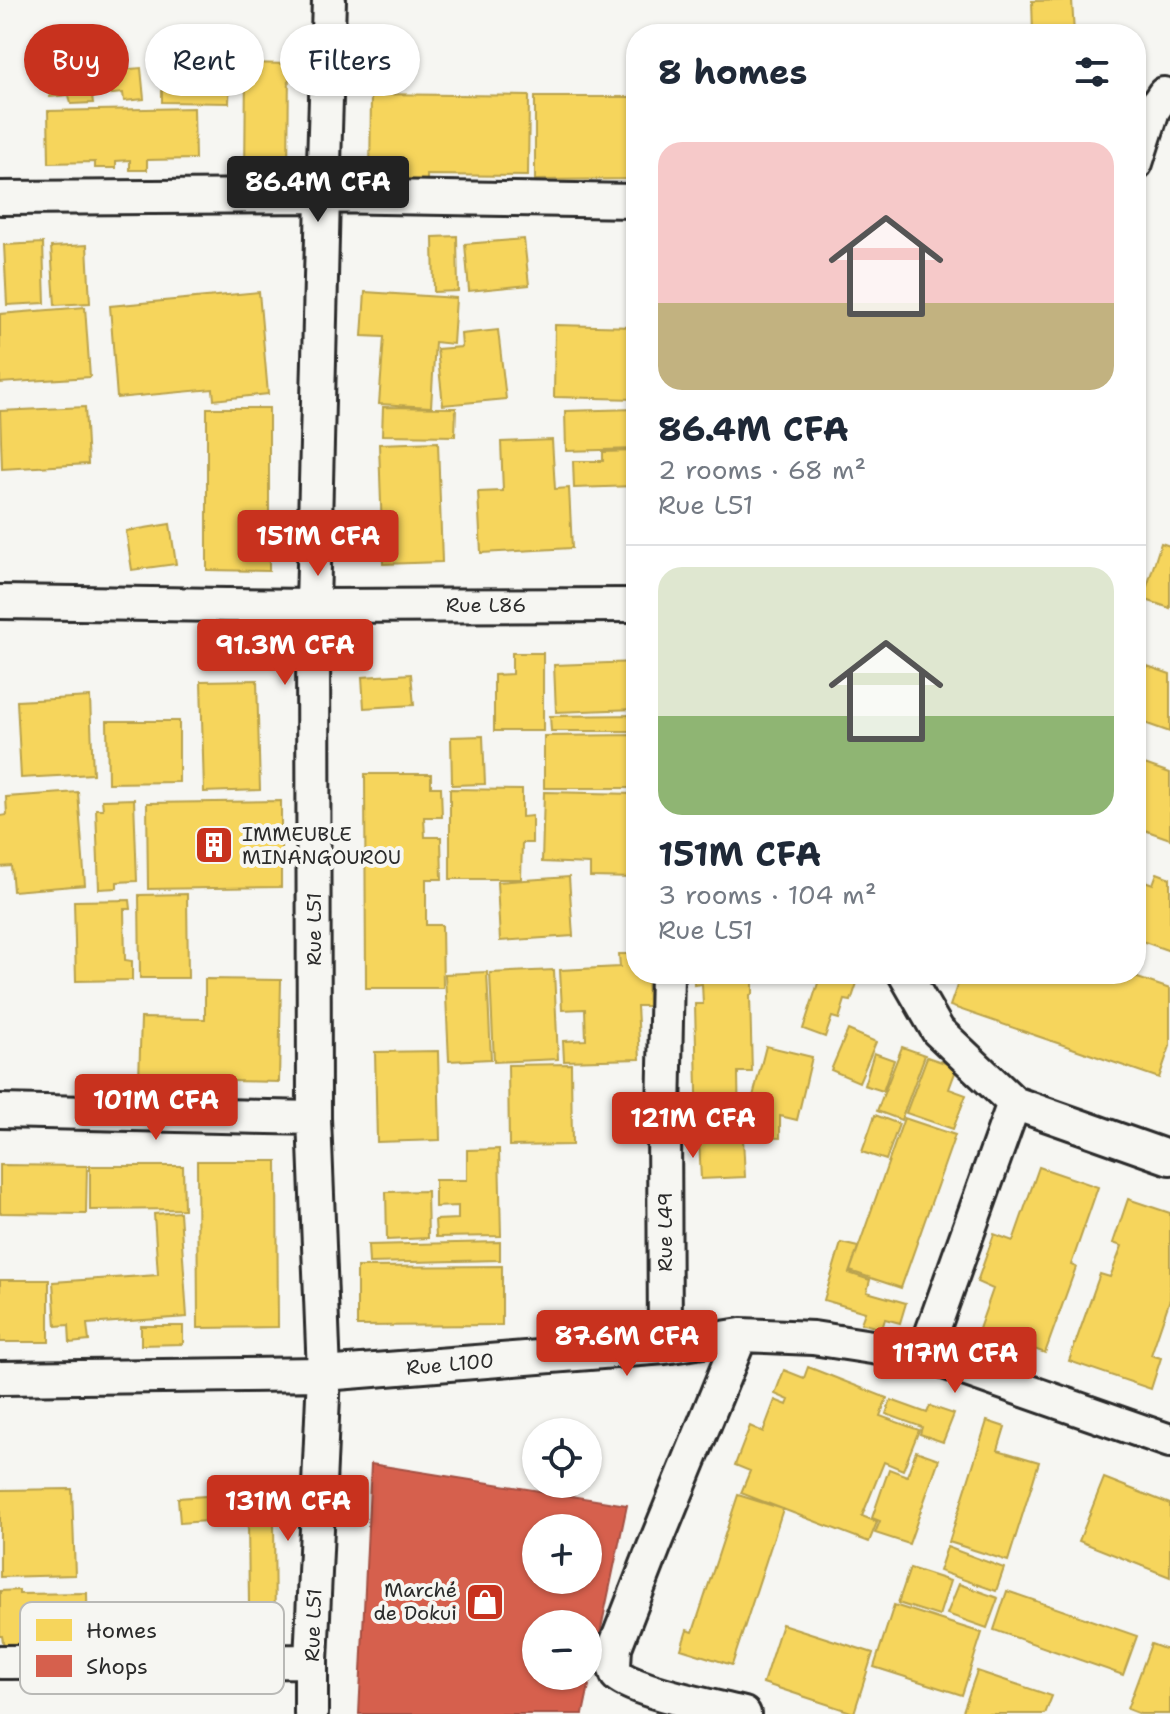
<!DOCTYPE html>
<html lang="en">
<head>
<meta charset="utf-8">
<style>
	body { margin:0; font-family:"Shantell Sans",sans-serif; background:#f6f6f7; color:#1f2937; height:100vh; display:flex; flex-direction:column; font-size:30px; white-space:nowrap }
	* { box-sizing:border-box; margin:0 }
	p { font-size:26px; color:#747a83 }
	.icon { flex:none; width:44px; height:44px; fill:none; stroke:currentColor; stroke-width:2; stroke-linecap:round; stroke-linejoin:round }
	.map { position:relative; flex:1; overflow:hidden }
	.side { position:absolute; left:626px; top:24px; width:520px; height:960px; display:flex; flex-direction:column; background:#fff; border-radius:32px; box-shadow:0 2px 6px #0004 }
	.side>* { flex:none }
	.banner { position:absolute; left:24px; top:24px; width:482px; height:72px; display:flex; gap:16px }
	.tools { position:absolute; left:522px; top:1418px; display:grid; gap:16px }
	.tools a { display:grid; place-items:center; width:80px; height:80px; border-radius:50%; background:#fff; box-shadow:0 2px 6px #0004; font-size:40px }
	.price { position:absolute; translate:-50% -68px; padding:0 18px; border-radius:8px; background:#c8321e; color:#fff; font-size:26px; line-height:52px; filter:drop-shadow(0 2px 4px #0008) }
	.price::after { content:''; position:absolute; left:50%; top:48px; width:24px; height:18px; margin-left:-12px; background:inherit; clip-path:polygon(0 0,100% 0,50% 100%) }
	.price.on { background:#222; color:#fff }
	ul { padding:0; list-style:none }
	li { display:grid; align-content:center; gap:16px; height:424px; padding:0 32px }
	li+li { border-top:2px solid #e0e1e3 }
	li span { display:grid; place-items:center; height:248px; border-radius:24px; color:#555 }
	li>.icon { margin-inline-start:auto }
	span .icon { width:144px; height:144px; fill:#fffc; stroke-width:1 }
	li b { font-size:34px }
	h2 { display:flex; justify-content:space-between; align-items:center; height:96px; padding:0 32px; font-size:34px }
	.pill { padding:0 28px; border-radius:36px; background:#fff; box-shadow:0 2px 6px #0004; font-size:28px; line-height:72px }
	.pill.on { background:#c8321e; color:#fff }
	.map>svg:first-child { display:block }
</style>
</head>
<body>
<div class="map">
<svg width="1170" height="1714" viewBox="0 0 1170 1714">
	<rect width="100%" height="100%" fill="#f6f6f2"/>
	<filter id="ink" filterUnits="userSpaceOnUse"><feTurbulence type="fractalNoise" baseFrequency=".0125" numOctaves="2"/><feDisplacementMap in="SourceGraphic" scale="16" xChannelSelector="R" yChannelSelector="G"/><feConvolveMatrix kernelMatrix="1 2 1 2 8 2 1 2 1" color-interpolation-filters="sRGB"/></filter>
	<g filter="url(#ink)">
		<!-- homes -->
		<path fill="#f6d55c" stroke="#b9a24d" stroke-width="2" d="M1072,0L1074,34H1033L1032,1Z
			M246,63L289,64L288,181L245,180Z
			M141,68L144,99L124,101L123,93L92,96L93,103L71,104L69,95L50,97L48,76Z
			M162,72L230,73L229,103L162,102Z
			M371,94L529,96L528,176L427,175V182H370Z
			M535,97H636V179L535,180Z
			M194,108L195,159L147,160V170H130V160L116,161V168H95V162L49,163L48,111Z
			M457,236L458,291L434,292L433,237Z
			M524,239L529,285L469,291L465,244Z
			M43,243L45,303L7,305L4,245Z
			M87,245L90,303L55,305L51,247Z
			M259,292L268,394L214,400L213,389L117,398L110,306Z
			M365,292L456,298L453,344L435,342L431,407L379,404L384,337L362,336Z
			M85,307L90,377L0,383V314Z
			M555,325L636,327V399L554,397Z
			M498,330L506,399L443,405L437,349L462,347L461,334Z
			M85,407L88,464L2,469L0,411Z
			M383,407L456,408L455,436L382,435Z
			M207,408H269V571L207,570Z
			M636,409V449L566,451L565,411Z
			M552,440L555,489L569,488L572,548L481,553L478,492L503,491L501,442Z
			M438,442L442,562L383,564L379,444Z
			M636,451V486L574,488L573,461H603V452Z
			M170,524L176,564L132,570L126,531Z
			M1161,543L1170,546V608L1143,599Z
			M512,653H543V731H494V675L512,674Z
			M636,662V709L556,712L554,665Z
			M1136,662L1170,674V732L1136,720Z
			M411,674L414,705L364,708L362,677Z
			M257,680L260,790L204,792L201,681Z
			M90,697L93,774L21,778L17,701Z
			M636,715V731H551L550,716Z
			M107,721H179V782L108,783Z
			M636,735V788H544V736Z
			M483,736L485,784L452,785L451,737Z
			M1136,761L1170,773V839L1136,827Z
			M365,774H431V787H441L442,817H424L425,837H441L442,879H426V925H442L443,988H366Z
			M450,789L522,790V817L532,816V843H522L521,879H450Z
			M78,792L85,885L13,891L11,866L0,867V816L7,815L6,797Z
			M544,792L636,794V878L590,877V864L542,862Z
			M134,799L137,881L117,882V888L99,889L96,809H103L102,800Z
			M281,801V887L148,889L147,803Z
			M1157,873L1170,878V951L1136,939V878L1153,884Z
			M569,877L573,936L500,941L497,882Z
			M187,894L188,978H140L139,895Z
			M130,900L131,909H124L125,960L132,961V980L76,981L74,901Z
			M619,954H636V974H647L648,1006H637L640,1059L564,1061L563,1041L586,1040L585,1009L562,1010L560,970L620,967Z
			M554,970L558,1059L494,1062L490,973Z
			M487,972L491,1059L449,1061L445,974Z
			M694,974H753V994L750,995L752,1072H738L739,1131L698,1133L695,1004H703L702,984L694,985Z
			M821,974H860L851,1001L845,1000L839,1019L832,1017L825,1037L803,1029Z
			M961,974H1126L1170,989V1046L1159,1078L950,1006Z
			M205,979L281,980L279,1082L139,1079L141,1018L205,1019Z
			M848,1030L876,1042L859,1082L831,1070Z
			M766,1046L812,1057L797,1120L780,1116V1138L750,1137L749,1112Z
			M902,1047L925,1055L901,1120L877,1111Z
			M438,1051L440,1140L377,1142L375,1052Z
			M874,1053L894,1060L883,1091L864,1085Z
			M927,1057L957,1067L949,1089L966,1095L953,1129L906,1113Z
			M571,1064L572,1145L509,1146L508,1065Z
			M875,1115L899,1124L886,1160L862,1152Z
			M904,1118L955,1135L901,1288L850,1271Z
			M743,1138L745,1177L701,1179L699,1140Z
			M499,1149L501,1236L436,1237L435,1220L458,1219V1206L435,1207V1180H467V1150Z
			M197,1161H277L278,1327L198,1328Z
			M0,1165L87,1166L86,1214L0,1213Z
			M90,1166H183L184,1209L90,1210Z
			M1039,1167L1098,1187L1071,1265L1076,1267L1045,1353L979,1329L993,1289L977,1282L994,1234L1013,1241Z
			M427,1191L428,1238L387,1240L386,1192Z
			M1128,1199L1170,1213V1299L1151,1355L1161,1358L1151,1389L1069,1361L1100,1274L1110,1277L1122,1246L1113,1243Z
			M180,1212L187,1317L87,1324L89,1341L70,1343L69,1325L56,1326L53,1282L158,1275L154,1214Z
			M500,1242V1260L369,1263L368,1245Z
			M841,1243L858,1247L849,1273L870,1280L867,1292L906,1303L900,1323L885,1319L882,1329L861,1323L865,1312L824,1300Z
			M502,1266V1325L357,1326V1267Z
			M0,1280H49V1342H0Z
			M141,1326H183V1344L141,1345Z
			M808,1367L887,1398L880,1416L919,1430L903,1470L884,1462L862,1516L877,1522L869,1542L741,1493L750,1471L735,1465L750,1426L763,1432L775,1400L787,1405L789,1400L775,1394L784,1370L804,1378Z
			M891,1400L927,1413L930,1406L954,1414L943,1442L920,1434L922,1427L886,1414Z
			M987,1421L1005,1427L998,1450L1039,1462L1008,1561L949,1542Z
			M916,1451L939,1459L909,1544L875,1533L880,1521L872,1518L889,1469L907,1476Z
			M1104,1478L1170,1504V1577L1079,1541Z
			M72,1489L75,1575L0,1577V1490Z
			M275,1491L277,1516L180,1523L178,1498Z
			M738,1495L783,1509L732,1665L681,1649L687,1630L693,1632Z
			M274,1518L275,1629L184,1640L179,1613L249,1605L248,1520Z
			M947,1547L1004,1568L996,1591L939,1571Z
			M910,1568L950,1581L939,1616L898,1603Z
			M959,1584L998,1598L987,1628L947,1614Z
			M19,1590V1594L87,1593L88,1650L5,1652L2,1636H0V1591Z
			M1007,1591L1137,1636L1123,1675L994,1630Z
			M894,1605L982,1633L962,1695L874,1667Z
			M782,1624L873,1653L854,1713L763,1683Z
			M1151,1644L1170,1651V1714H1140L1127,1709Z
			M977,1671L1052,1696L1045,1714H962Z"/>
		<!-- shops -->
		<path fill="#d6604d" stroke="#a35043" stroke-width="2" fill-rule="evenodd" d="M371,1464L627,1505L583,1714H359ZM536,1528H588V1580H536ZM536,1624H588V1676H536Z"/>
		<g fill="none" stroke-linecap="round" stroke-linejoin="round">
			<defs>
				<path id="minor" d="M1136,163L1153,110L1164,94
					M0,198L323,196L636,201
					M0,602L313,606L636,605
					M905,974L938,1031L1014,1103L1170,1158
					M0,1111L314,1118
					M741,1335L654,1547L615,1647L614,1666L617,1675C637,1692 715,1707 744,1714
					M665,1347L664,1114L667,974
					M924,1355L1014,1103
					M0,1378L324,1374L665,1347L741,1335L813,1338L924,1355L1170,1441
					M0,1662L311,1661
					M311,1714V1661L324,1374L314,1118L313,606L323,196L329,0"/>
			</defs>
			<!-- minor casing -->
			<use href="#minor" stroke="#2b2b2b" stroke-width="38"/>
			<!-- minor -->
			<use href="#minor" stroke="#f6f6f2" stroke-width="32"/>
		</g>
	</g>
	<!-- icons -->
	<defs>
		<symbol id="building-square" viewBox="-11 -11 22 22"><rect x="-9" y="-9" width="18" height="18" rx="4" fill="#c8321e" stroke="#f6f6f2"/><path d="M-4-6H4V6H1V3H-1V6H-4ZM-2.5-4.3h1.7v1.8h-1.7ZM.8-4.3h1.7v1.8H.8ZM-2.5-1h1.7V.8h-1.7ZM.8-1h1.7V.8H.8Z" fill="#fff"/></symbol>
		<symbol id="shop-square" viewBox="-11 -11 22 22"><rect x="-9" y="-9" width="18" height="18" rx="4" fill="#c8321e" stroke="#f6f6f2"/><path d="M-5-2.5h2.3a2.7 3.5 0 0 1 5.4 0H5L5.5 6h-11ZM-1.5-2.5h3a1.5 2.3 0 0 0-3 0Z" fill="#fff"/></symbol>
	</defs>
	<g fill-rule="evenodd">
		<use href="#building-square" x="192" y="823" width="44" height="44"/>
		<use href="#shop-square" x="463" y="1580" width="44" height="44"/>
	</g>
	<g text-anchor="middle" stroke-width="8" stroke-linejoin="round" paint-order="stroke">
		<!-- street labels -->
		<g font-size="20" fill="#2b2b2b" stroke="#f6f6f2">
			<text x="486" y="612">Rue L86</text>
			<text transform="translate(314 929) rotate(-90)" y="7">Rue L51</text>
			<text transform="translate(665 1232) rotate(-90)" y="7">Rue L49</text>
			<text transform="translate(450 1364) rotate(-5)" y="7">Rue L100</text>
			<text transform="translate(313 1625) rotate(-88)" y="7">Rue L51</text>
		</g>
		<!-- poi labels -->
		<g font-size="20" fill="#2b2b2b" stroke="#f6f6f2" text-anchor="start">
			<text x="242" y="841">IMMEUBLE<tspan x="242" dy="23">MINANGOUROU</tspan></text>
			<text x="457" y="1597" text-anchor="end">Marché<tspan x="457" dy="23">de Dokui</tspan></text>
		</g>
	</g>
	<!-- legend -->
	<rect x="20" y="1602" width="264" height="92" rx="12" fill="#f6f6f2" stroke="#b9b9b6" stroke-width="2"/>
	<rect x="36" y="1619" width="36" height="22" fill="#f6d55c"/>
	<rect x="36" y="1655" width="36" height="22" fill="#d6604d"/>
	<g font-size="22" fill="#2b2b2b">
		<text x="86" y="1638">Homes</text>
		<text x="86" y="1674">Shops</text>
	</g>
</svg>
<div class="tools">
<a><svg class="icon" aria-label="locate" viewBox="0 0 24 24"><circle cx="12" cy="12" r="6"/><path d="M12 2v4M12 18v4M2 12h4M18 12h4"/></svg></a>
<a>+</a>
<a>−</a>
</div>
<b class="price on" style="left:318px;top:224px">86.4M CFA</b>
<b class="price" style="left:318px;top:578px">151M CFA</b>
<b class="price" style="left:285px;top:687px">91.3M CFA</b>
<b class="price" style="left:156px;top:1142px">101M CFA</b>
<b class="price" style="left:693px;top:1160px">121M CFA</b>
<b class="price" style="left:627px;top:1378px">87.6M CFA</b>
<b class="price" style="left:955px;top:1395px">117M CFA</b>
<b class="price" style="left:288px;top:1543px">131M CFA</b>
<div class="banner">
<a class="pill on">Buy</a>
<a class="pill">Rent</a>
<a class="pill">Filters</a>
</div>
<section class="side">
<h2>8 homes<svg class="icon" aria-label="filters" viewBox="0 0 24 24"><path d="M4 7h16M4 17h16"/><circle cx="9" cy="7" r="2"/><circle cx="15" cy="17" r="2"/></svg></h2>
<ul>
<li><span style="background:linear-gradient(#f6c9c9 65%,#c2b280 0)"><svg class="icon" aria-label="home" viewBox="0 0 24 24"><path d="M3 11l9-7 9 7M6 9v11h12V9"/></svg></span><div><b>86.4M CFA</b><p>2 rooms · 68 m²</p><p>Rue L51</p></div></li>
<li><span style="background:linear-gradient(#dfe7d0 60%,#8fb573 0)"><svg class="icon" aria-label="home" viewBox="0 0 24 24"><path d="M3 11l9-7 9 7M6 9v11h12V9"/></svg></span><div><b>151M CFA</b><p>3 rooms · 104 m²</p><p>Rue L51</p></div></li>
</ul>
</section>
</div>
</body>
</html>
